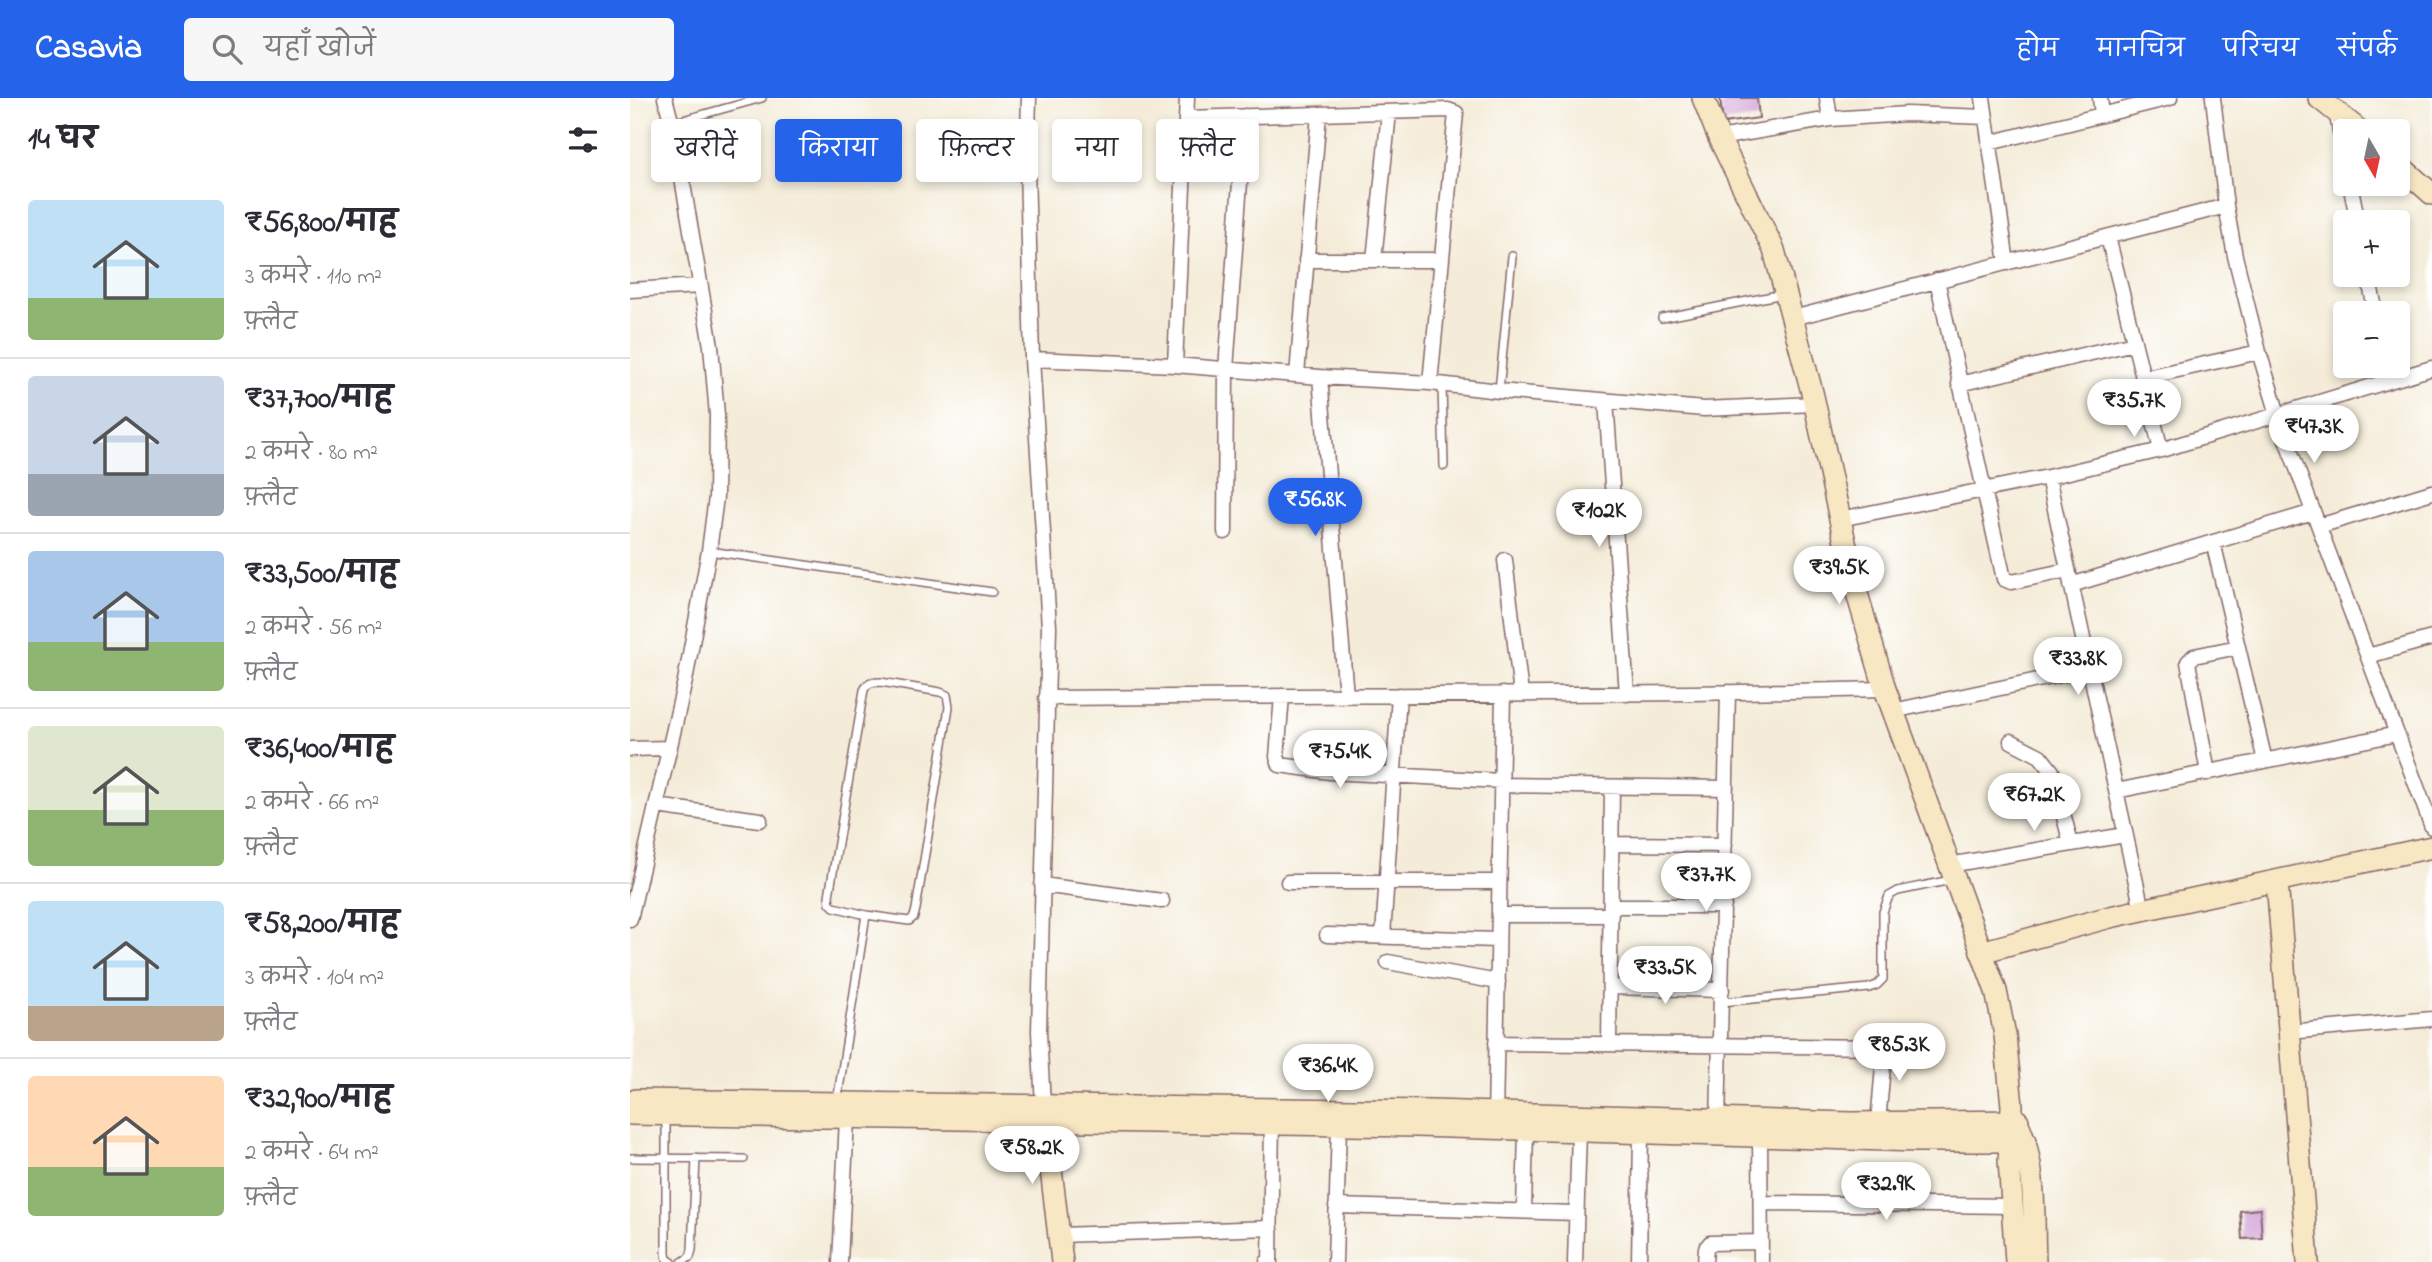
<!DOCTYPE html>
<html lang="hi">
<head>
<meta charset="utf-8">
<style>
	body { margin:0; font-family:"Indie Flower","Playpen Sans Deva",sans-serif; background:#f7f7f7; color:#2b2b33; height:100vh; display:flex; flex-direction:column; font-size:26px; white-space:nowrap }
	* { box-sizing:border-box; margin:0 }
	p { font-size:23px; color:#7c7c81 }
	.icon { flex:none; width:38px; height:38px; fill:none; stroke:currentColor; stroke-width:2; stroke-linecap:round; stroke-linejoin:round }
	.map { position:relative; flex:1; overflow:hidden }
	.side { display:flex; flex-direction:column; background:#fff; width:630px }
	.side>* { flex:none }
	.top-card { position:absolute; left:21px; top:21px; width:665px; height:63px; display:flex; gap:14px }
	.needle { width:46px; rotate:171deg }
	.controls { position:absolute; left:1703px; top:21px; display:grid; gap:14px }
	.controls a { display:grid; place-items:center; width:77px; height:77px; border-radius:7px; background:#fff; box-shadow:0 4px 10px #0003; font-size:35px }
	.price { position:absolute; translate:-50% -60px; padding:0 16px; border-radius:24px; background:#fff; color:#222; font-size:23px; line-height:46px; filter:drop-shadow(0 2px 4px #0008) }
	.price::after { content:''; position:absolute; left:50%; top:42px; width:21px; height:16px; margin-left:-10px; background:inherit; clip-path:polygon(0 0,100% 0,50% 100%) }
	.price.on { background:#2563eb; color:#fff }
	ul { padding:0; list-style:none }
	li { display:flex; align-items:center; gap:21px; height:175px; padding:0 28px }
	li+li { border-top:2px solid #e1e1e2 }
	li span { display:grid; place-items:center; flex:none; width:196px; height:140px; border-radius:7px; color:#555 }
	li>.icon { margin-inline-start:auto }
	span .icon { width:84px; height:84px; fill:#fffc; stroke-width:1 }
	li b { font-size:30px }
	h2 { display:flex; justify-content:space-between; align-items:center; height:84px; padding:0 28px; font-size:30px }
	.chip { padding:0 24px; border-radius:7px; background:#fff; box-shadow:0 4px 10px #0003; font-size:24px; line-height:63px }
	.chip.on { background:#2563eb; color:#fff }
	header { display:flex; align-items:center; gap:42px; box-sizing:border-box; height:98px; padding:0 35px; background:#2563eb; color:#fff }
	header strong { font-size:33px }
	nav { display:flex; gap:38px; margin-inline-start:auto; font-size:24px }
	.search { width:490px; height:63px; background:#f7f7f7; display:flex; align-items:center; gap:18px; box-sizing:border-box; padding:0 24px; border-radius:7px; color:#7c7c81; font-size:26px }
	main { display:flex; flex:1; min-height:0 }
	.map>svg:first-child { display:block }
</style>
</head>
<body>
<header>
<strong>Casavia</strong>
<div class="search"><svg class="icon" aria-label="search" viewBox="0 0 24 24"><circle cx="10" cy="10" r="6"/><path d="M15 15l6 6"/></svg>यहाँ खोजें</div>
<nav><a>होम</a><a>मानचित्र</a><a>परिचय</a><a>संपर्क</a></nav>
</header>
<main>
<section class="side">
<h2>14 घर<svg class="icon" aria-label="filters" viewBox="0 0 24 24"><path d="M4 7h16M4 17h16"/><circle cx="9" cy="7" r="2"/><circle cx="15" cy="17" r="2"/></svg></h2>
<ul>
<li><span style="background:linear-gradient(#bfe0f5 70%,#8fb573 0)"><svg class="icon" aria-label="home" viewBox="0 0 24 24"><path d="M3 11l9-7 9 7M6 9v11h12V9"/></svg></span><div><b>₹56,800/माह</b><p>3 कमरे · 110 m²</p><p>फ़्लैट</p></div></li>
<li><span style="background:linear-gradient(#c9d6e8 70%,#9aa5b1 0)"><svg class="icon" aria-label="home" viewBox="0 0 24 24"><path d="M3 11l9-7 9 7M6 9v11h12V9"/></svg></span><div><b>₹37,700/माह</b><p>2 कमरे · 80 m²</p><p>फ़्लैट</p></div></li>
<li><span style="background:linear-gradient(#a9c7e8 65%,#8fb573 0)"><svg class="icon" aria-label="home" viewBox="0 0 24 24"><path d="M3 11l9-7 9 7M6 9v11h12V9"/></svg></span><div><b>₹33,500/माह</b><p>2 कमरे · 56 m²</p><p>फ़्लैट</p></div></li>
<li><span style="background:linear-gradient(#dfe7d0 60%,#8fb573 0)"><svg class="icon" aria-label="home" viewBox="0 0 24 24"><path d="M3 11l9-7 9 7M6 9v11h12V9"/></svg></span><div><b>₹36,400/माह</b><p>2 कमरे · 66 m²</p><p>फ़्लैट</p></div></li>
<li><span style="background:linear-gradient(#bfe0f5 75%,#b9a48a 0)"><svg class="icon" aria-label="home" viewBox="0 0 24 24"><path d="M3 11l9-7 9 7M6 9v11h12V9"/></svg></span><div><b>₹58,200/माह</b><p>3 कमरे · 104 m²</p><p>फ़्लैट</p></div></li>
<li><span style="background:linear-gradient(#ffd9b3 65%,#8fb573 0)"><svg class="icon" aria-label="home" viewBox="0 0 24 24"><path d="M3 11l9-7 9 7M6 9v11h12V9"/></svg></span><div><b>₹32,900/माह</b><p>2 कमरे · 64 m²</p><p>फ़्लैट</p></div></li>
</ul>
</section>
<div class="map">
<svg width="1802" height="1164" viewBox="0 0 1802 1164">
	<rect width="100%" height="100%" fill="#fff"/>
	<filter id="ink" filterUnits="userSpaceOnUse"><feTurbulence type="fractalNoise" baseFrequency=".0143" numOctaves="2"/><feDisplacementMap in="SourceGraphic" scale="14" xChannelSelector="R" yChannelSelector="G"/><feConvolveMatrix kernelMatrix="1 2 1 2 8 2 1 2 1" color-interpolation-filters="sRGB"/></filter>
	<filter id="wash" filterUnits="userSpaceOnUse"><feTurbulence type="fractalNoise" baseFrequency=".00686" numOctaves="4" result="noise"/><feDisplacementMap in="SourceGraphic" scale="28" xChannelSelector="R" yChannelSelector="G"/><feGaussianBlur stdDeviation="1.57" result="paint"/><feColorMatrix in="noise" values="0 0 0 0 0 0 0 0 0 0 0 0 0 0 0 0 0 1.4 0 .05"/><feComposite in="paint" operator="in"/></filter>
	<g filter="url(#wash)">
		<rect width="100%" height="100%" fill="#f4ecd8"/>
		<g id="blocks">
			<!-- building -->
			<path fill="#cf9cd5" d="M1090,0H1127L1129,20L1093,25Z
				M1630,1111L1632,1140L1612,1141L1610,1113Z"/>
		</g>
	</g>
	<g filter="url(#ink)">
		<use href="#blocks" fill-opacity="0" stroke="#866768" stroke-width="2"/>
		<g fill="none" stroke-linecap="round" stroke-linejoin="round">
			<defs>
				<path id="lane" d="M42,25L132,0
					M1032,220L1153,196
					M812,287L814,368
					M869,293L882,158
					M79,453L362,494
					M1091,904L1239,890L1247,887L1253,881V814L1259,798L1268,793L1321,782
					M207,1004L236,817L279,823L284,819L286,811L319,609L317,597L310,594L251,584C243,584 238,584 234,592L199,798L200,805L204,809L236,817
					M36,1018V1155L37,1161L42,1164
					M0,1060L114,1061
					M52,1164L60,1159L62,1152L66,1060"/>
				<path id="street" d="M399,0L397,69L402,261L419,529L409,934L413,1007
					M1197,0L1200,21
					M1353,0L1377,165
					M1470,0L1472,17
					M1583,0L1596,108L1605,158L1629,254L1654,336L1802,729
					M1706,13L1715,60
					M556,20L818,12L826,15L800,285
					M1089,40L1200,21L1277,16L1356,19
					M1359,45L1540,0
					M1720,86L1728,124
					M1478,139L1531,352
					M676,162H811
					M744,162L759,14
					M1738,177L1746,215
					M1307,182L1374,481L1381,484L1387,483L1438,472
					M0,192L71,188
					M1163,220L1596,108
					M402,261L545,267L690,279L800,285L869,293L1074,311L1185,306
					M545,267L557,0
					M667,277L689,16
					M690,279L716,598
					M1512,280L1629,254
					M1329,286L1504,245
					M976,303L997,596
					M1418,379L1512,812
					M1210,421L1418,379L1531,352L1802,270
					M1689,428L1802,394
					M595,434L596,271L615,18
					M1583,444L1635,663
					M875,462L891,596
					M1441,487L1683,414
					M1738,558L1802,540
					M652,598L647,659L650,667L700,674L871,683
					M416,600L1063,595L1255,591
					M1263,613L1459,571
					M1381,643L1410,658L1422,673L1441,746
					M0,651L40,650
					M1578,675L1558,564L1564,558L1608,549
					M871,687L1096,690
					M1486,693L1767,636
					M26,708L130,722
					M981,746L1095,747
					M1319,767L1495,737
					M658,784H869
					M412,787L532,803
					M981,808H1094
					M869,817H981
					M0,821L55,583L79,453L86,399L87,317L81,248L44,34L35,0
					M697,837L868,842
					M753,838L769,597
					M758,864L868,884
					M980,889L1092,892
					M1659,934L1802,921
					M866,945L1250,949L1254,957L1248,1025
					M979,945L982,689
					M865,1022L873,596
					M1088,1027L1098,594
					M1130,1038L1131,1164
					M1131,1105L1383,1108
					M706,1108L946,1115
					M894,1113L896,1032
					M429,1137L641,1130
					M210,1164L217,1020
					M637,1164H640L642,1018
					M705,1164L709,1028
					M945,1164L949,1033
					M1009,1164L1011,1035
					M1075,1164L1076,1150L1080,1145L1131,1144"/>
				<path id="secondary" d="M1073,0L1089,40L1144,152L1183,298L1224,485L1255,591L1366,893L1375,937L1382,1008L1379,1062L1386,1164
					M1689,0L1730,33
					M1768,66L1802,96
					M1647,783L1678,1164
					M1351,854L1480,819L1802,749
					M6,1002L801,1013L1222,1025L1388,1023
					M414,1012L432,1164
					M0,1016L786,1028L1289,1043H1396
					M1390,1030C1407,1071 1403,1120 1405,1164"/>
			</defs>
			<!-- lane casing -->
			<use href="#lane" stroke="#866768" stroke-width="10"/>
			<!-- street casing -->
			<use href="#street" stroke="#866768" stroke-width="17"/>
			<!-- secondary casing -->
			<use href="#secondary" stroke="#866768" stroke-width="24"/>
			<!-- lane -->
			<use href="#lane" stroke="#fff" stroke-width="7"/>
			<!-- street -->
			<use href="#street" stroke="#fff" stroke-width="14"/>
			<!-- secondary -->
			<use href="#secondary" stroke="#f8e7c3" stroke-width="21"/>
		</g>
	</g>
</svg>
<div class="controls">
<a><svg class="needle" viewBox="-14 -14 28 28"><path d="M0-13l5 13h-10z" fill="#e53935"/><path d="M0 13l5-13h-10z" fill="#7c7c81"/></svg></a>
<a>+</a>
<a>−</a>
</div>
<b class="price" style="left:1504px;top:341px">₹35.7K</b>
<b class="price" style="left:1684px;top:367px">₹47.3K</b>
<b class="price on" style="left:685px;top:440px">₹56.8K</b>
<b class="price" style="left:969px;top:451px">₹102K</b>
<b class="price" style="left:1209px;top:508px">₹39.5K</b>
<b class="price" style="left:1448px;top:599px">₹33.8K</b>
<b class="price" style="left:710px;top:692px">₹75.4K</b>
<b class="price" style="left:1404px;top:735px">₹67.2K</b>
<b class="price" style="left:1076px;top:815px">₹37.7K</b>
<b class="price" style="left:1035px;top:908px">₹33.5K</b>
<b class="price" style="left:1269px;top:985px">₹85.3K</b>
<b class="price" style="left:698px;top:1006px">₹36.4K</b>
<b class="price" style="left:402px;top:1088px">₹58.2K</b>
<b class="price" style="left:1256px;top:1124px">₹32.9K</b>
<div class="top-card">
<a class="chip">खरीदें</a>
<a class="chip on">किराया</a>
<a class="chip">फ़िल्टर</a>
<a class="chip">नया</a>
<a class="chip">फ़्लैट</a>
</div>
</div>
</main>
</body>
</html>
